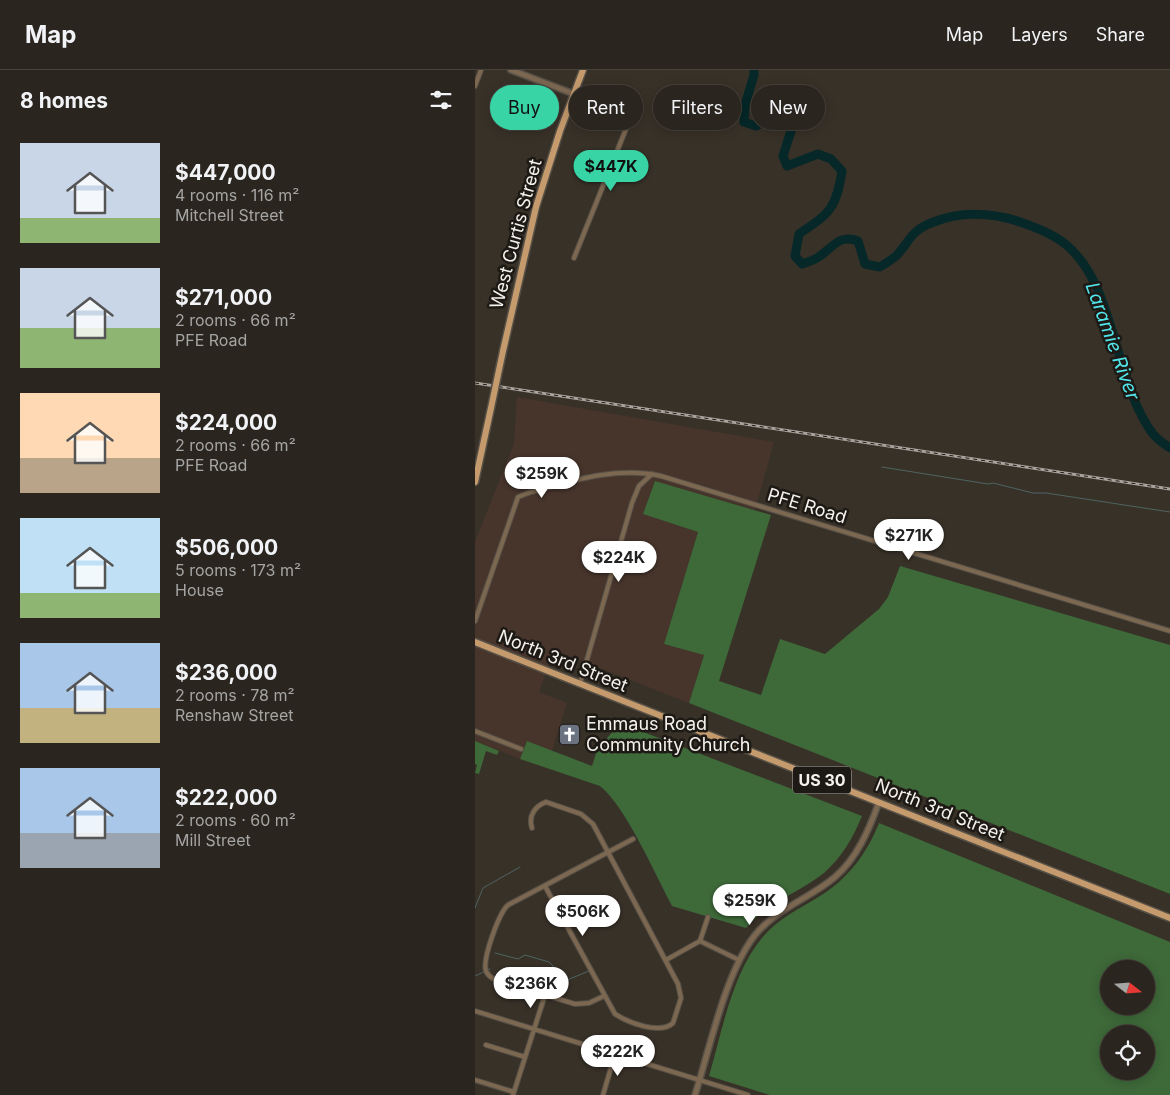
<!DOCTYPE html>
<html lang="en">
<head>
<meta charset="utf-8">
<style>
	body { margin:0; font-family:Inter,sans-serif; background:#36312b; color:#f1f3f6; height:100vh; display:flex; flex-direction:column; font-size:19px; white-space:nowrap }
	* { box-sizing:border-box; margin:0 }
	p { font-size:16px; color:#a5a5a4 }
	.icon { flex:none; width:28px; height:28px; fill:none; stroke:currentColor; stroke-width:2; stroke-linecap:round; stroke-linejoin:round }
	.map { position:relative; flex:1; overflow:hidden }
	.panel { display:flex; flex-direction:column; background:#2a251e; width:475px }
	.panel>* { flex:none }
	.hud { position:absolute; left:15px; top:15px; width:475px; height:45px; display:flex; gap:10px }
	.needle { width:32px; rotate:107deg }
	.fabs { position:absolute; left:625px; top:890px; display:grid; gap:10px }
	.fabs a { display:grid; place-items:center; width:55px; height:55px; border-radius:50%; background:#2a251e; box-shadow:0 2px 12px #0003,0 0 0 1px #46423c; font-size:25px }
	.price { position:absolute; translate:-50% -42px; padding:0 11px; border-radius:18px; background:#fff; color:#222; font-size:16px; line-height:32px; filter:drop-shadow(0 1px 2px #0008) }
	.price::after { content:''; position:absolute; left:50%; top:30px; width:15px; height:11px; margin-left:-8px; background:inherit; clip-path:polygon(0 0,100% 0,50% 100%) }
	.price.on { background:#38d4a6; color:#111 }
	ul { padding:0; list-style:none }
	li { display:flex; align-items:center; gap:15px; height:125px; padding:0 20px }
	li span { display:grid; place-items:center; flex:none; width:140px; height:100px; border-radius:0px; color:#555 }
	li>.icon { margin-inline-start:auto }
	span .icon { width:60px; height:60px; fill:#fffc; stroke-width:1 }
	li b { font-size:21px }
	h2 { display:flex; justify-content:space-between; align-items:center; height:60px; padding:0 20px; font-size:21px }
	.pill { padding:0 18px; border-radius:22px; background:#2a251e; box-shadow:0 2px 12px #0003,0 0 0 1px #46423c; font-size:18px; line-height:45px }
	.pill.on { background:#38d4a6; color:#111 }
	header { display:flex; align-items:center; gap:30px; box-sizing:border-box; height:70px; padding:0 25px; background:#2a251e; border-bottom:1px solid #46423c }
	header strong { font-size:24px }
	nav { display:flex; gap:28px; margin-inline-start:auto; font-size:18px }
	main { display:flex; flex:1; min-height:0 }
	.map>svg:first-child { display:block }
</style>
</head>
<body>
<header>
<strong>Map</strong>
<nav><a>Map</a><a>Layers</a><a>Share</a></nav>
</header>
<main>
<section class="panel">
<h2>8 homes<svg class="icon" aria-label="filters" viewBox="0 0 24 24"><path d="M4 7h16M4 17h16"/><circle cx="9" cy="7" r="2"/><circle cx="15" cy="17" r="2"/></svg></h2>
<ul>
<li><span style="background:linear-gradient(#c9d6e8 75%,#8fb573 0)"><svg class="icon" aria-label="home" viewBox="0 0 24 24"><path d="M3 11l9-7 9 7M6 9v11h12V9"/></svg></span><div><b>$447,000</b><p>4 rooms · 116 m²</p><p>Mitchell Street</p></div></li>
<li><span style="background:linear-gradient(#c9d6e8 60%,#8fb573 0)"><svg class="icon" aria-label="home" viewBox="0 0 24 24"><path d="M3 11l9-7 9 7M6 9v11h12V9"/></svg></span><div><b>$271,000</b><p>2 rooms · 66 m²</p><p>PFE Road</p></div></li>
<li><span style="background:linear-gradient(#ffd9b3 65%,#b9a48a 0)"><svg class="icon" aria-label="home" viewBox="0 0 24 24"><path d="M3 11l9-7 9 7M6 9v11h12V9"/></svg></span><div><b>$224,000</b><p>2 rooms · 66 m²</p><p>PFE Road</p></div></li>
<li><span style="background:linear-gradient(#bfe0f5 75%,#8fb573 0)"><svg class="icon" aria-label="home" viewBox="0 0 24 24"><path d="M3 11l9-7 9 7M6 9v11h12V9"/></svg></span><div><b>$506,000</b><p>5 rooms · 173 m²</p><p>House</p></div></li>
<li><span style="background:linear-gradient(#a9c7e8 65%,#c2b280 0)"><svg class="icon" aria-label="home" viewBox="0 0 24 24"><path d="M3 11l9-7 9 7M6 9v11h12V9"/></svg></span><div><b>$236,000</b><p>2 rooms · 78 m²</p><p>Renshaw Street</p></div></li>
<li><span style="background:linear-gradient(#a9c7e8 65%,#9aa5b1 0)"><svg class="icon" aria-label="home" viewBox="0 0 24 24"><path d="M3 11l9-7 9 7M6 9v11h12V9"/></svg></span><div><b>$222,000</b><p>2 rooms · 60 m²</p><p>Mill Street</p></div></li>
</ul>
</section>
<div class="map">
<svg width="695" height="1025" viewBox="0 0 695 1025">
	<rect width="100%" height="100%" fill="#383128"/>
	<!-- commercial -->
	<path fill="#47352c" d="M42,327L299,372L280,440L180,411L168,444L223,462L189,574L229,584L214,633L79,580L64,622L92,633L77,681L52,671L45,689L0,671V472L39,373Z"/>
	<!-- green -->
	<path fill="#3e6939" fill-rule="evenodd" d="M180,411L296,445L244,611L286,625L305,569L350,584L404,539L413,527L425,496L695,575V824L214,633L229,585L189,574L223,462L168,444Z
		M145,653L387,746C378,768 367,787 349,803C322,824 295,831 271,858L197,836C180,804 151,737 125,716L45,689L52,671L117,696L122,680Z
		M0,671L24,681L22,685L11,681L4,704L0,703L2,695L0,694Z
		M404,753L695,872V1025H295L234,1006C247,962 257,903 287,868C302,849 324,839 345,826C373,809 392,783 404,753ZM634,899H671V936H634ZM634,964H671V1001H634Z"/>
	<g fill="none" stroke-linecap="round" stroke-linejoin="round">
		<!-- stream -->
		<path stroke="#4e6462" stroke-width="1" d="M407,397L513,414L518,413L558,423H571L695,442
			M0,838L8,818L45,797
			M20,883L43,889L50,885L74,892L92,910L114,901
			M0,906L15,899"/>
		<!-- river -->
		<path stroke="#062828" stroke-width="9" d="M279,0V5L270,35L269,52L281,56L301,45L318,55L308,86L312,96L343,84L356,89L367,101C361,139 355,143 324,164L320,186L327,194C333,192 340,190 345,186C359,176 365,164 383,171L390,194L405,197C410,194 416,190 421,186C434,173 435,161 456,153C484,141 516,142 545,152C560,157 576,163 589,173C641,213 638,311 678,364C682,369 689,374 695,378"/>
		<defs>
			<path id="minor" d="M0,16L6,0
				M99,188L155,49L99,24
				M0,551L43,427L53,423C97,411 140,396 186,406L695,561
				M105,614L157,433L164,416L177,404
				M0,661L46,679
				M57,758C53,746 60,736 71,732L106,744L118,754L203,914L206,928L198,953C185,965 154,953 140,944L70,816
				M225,871L264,890
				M191,890L225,871L233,847
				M129,926L114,933L100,934L27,912C21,910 14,908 11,901C7,889 24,843 33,835L158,769
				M0,941L273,1025
				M11,975L50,987
				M0,1010L39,1022
				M38,1025L70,925
				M128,1025L140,984"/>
			<path id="tertiary" d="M36,0L99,24
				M220,1025C235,978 250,903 280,865C302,838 334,829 360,807C382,788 394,760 404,732"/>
			<path id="primary" d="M28,281L61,137L85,61L108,0
				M0,412L16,338
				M0,572L695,848"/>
		</defs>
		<!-- minor casing -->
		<use href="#minor" stroke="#565047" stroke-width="6"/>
		<!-- tertiary casing -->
		<use href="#tertiary" stroke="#565047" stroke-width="8"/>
		<!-- primary casing -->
		<use href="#primary" stroke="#565047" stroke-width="9"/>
		<!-- minor -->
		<use href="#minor" stroke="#7c6751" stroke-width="4"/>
		<!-- tertiary -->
		<use href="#tertiary" stroke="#7c6751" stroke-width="5"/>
		<!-- primary -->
		<use href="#primary" stroke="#c59b6d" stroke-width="6"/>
		<defs>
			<path id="rail" d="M0,313L695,419"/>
		</defs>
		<!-- rail casing -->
		<use href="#rail" stroke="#a8a39c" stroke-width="3"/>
		<!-- rail -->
		<use href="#rail" stroke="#1d1915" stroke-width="1" stroke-dasharray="4" stroke-linecap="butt"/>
		<defs>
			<path id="primary-bridge" d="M16,338L28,281"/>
		</defs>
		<!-- primary-bridge casing -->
		<use href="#primary-bridge" stroke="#565047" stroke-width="9" stroke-linecap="butt"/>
		<!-- primary-bridge -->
		<use href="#primary-bridge" stroke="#c59b6d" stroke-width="6"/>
	</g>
	<!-- icons -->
	<defs>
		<symbol id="church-square" viewBox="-11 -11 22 22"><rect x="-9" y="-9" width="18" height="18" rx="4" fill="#6b7280" stroke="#1d1915"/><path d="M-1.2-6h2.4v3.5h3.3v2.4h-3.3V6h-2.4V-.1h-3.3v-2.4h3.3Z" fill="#fff"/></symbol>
	</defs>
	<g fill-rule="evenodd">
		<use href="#church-square" x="82" y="652" width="25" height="25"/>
	</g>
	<g text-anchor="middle" stroke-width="5" stroke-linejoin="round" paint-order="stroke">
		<!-- shield labels -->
		<rect fill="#1d1915" stroke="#b4b0ab" stroke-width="1" x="318" y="696.5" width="58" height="27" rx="4"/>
		<g font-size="16" font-weight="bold" fill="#f5f1eb">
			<text x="347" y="716">US 30</text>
		</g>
		<!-- street labels -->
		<g font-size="18" fill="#f5f1eb" stroke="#1d1915">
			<text transform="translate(41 164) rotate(-75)" y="6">West Curtis Street</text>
			<text transform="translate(332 436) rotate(17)" y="6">PFE Road</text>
			<text transform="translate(88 591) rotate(22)" y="6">North 3rd Street</text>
			<text transform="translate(465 740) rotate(22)" y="6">North 3rd Street</text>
		</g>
		<!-- poi labels -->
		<g font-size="18" fill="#f5f1eb" stroke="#1d1915" text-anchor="start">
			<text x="111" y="660">Emmaus Road<tspan x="111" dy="21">Community Church</tspan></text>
		</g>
		<!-- water labels -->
		<g font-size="19" font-style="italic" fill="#52e6ea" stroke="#1d1915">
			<text transform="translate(638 271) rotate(70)" y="7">Laramie River</text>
		</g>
	</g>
</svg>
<div class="fabs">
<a><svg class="needle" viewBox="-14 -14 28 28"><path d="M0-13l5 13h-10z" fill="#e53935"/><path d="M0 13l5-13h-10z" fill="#a5a5a4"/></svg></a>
<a><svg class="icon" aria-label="locate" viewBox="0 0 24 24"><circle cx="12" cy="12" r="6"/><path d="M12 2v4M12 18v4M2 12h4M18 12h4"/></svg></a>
</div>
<b class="price on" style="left:136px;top:122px">$447K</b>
<b class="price" style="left:67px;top:429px">$259K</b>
<b class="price" style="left:434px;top:491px">$271K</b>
<b class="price" style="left:144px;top:513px">$224K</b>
<b class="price" style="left:275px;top:856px">$259K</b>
<b class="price" style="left:108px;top:867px">$506K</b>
<b class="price" style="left:56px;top:939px">$236K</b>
<b class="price" style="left:143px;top:1007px">$222K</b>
<div class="hud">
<a class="pill on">Buy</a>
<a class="pill">Rent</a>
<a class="pill">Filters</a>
<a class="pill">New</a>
</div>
</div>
</main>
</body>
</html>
